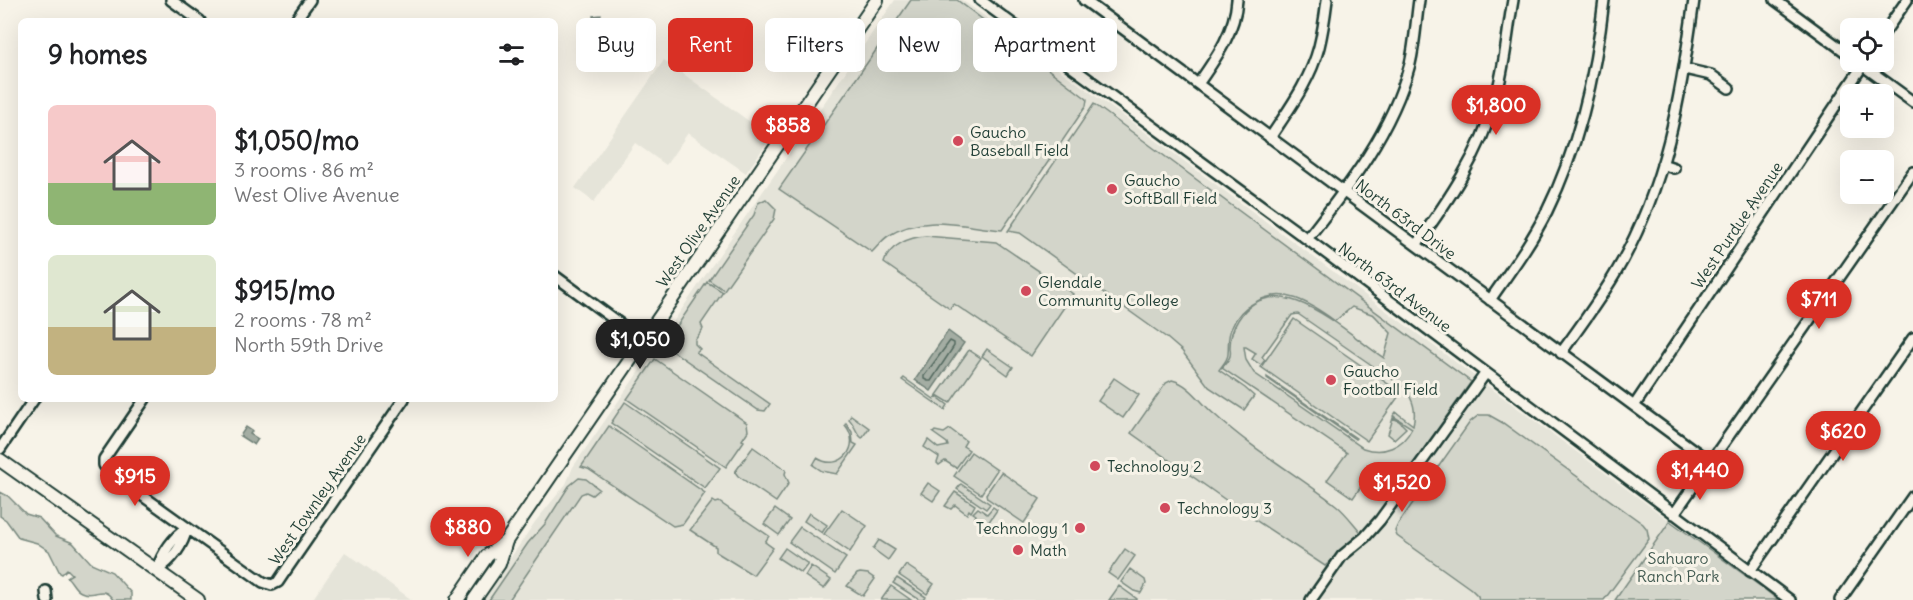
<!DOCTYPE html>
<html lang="en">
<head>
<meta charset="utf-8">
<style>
	body { margin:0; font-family:Delius,sans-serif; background:#f6f6f6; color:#202124; height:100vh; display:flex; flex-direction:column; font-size:22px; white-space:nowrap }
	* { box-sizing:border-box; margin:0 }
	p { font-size:20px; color:#757577 }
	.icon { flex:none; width:33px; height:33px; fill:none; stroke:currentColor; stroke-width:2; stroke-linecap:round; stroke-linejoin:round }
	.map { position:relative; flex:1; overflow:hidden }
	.details { position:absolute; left:18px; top:18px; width:540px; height:384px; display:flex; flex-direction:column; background:#fff; border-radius:9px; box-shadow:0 6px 24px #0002 }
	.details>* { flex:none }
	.hud { position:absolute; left:576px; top:18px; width:570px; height:54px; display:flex; gap:12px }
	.tools { position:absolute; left:1840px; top:18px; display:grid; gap:12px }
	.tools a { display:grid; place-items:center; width:54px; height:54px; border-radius:9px; background:#fff; box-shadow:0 6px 24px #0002; font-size:30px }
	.price { position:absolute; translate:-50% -51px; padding:0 14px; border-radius:21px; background:#d93025; color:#fff; font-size:20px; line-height:39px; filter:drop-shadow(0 2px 3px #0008) }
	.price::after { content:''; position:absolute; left:50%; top:36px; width:18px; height:14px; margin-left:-9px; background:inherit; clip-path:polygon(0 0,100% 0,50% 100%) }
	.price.selected { background:#222; color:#fff }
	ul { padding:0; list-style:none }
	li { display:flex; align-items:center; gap:18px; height:150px; padding:0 30px }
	li span { display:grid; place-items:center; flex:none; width:168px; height:120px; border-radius:9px; color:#555 }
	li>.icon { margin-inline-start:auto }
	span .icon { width:72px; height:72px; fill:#fffc; stroke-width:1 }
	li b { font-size:26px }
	h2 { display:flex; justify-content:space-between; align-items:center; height:72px; padding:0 30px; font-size:26px }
	.chip { padding:0 21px; border-radius:9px; background:#fff; box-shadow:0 6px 24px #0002; font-size:21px; line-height:54px }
	.chip.selected { background:#d93025; color:#fff }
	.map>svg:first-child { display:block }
</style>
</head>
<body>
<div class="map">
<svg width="1913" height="600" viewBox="0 0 1913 600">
	<rect width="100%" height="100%" fill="#f7f3e8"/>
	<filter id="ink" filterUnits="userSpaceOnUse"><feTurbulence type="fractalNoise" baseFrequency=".0167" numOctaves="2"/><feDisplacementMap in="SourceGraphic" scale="12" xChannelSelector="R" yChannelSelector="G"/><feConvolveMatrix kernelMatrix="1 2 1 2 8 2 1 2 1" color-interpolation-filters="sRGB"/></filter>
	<g filter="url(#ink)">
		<!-- built -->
		<path fill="#e5e4d9" d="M895,0H962L1130,121L1670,521L1615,600H482L535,522L566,484L573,467Z
			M664,60L771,137L746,173L688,133L666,165L635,143L594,202L575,188Z
			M345,552L368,568L412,600H312Z"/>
		<!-- green -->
		<path fill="#d3d5ca" stroke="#79897f" stroke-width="1.5" fill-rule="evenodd" d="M911,0H957L1087,99L1086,106L1002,230C964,227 923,213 888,236C882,240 877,247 872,252L779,189Z
			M1094,104L1471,382L1395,489L1371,472L1353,498L1327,480L1347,453L1222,368C1225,364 1229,360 1230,356C1231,353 1230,350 1230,347C1230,337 1233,328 1238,320C1276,261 1347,334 1384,358L1391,333L1374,315L1352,307L1335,321C1310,303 1283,285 1254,303C1244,308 1236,317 1232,327C1227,336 1229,344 1228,354C1228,360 1222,365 1219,370L1245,388L1254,396L1244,410L1209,387L1182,351L1167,338L1020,233L1008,231ZM1298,314L1399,384C1412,395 1417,409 1413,425L1396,412L1393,416L1412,428C1403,447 1383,455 1363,448L1254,373L1246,360L1244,347H1246L1256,353L1252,359L1261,365L1265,360L1262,357L1292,315Z
			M766,199L776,209L774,219L724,290L709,280L754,215L758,203Z
			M926,236L996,242L1073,294L1031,356L954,304L950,309L884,263C889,245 910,237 926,236Z
			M707,282L723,292L701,324L703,329L695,340V344L700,349L696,352L770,404L765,411L758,410L664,345Z
			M1294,319L1401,393L1367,441L1261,367Z
			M987,349L1013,367L1008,375L982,356Z
			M969,350L981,358L950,403L937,395Z
			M655,359L747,423L748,431L742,440L744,441L726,467L627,399Z
			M1267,377L1356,438L1355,439L1267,378Z
			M904,378L934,399L936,396L948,405L945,410L902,380Z
			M1114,378L1139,395L1123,418L1098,401Z
			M1172,380C1190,384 1201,403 1214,414C1252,449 1296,474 1336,505C1345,512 1353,523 1361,532L1360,535L1325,566L1237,508L1131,433L1166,383Z
			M625,402L720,468L705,488L611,423Z
			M851,415L869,428L862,438C856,434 855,425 849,419Z
			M1479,415H1489L1503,423L1643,524L1647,529L1649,539L1604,600H1479L1478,596L1471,589L1397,536L1395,531L1398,524L1470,422Z
			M1393,418L1399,421L1406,428L1394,439L1388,434Z
			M846,423L852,432L853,443L857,445L837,474L822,471L813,465L817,458C840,473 863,446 845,425Z
			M609,426L705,493L683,524L673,526L588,469L581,467Z
			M950,429L966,441L963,446L969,450L956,468L945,461L939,465L937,463L939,457L924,447L928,440L938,448L948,446L947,443L933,433L935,431L944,433Z
			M753,447L786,470L785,474L789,483L776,502L738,476L735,472Z
			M971,452L997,470L981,494L954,476Z
			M1001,472L1040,499L1024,523L987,498L986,494Z
			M579,478L586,479L599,489L592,495L586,492L581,494L509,600H489L528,543L545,524L569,486Z
			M928,483L940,491L933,501L921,493Z
			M961,484L990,504L986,509L957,489Z
			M0,492L8,496L26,514L39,518L56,536L73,543L91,563L112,572L131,593V600H113C103,583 94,599 81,592C74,589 72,581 67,577L72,574L67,569L62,574L60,573L49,551L37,543L19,538L6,520L0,516Z
			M955,492L975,505L971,512L969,510L967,514L955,505L951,509L945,506Z
			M713,501L716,503L719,502L769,536L765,542L773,548L753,575L716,552V547L690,530Z
			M993,507L997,510L982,532L978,528L981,524L974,519L976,515L973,513L978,508L987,514Z
			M775,509L790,520L779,535L764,524Z
			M842,509L867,526L850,552L824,534Z
			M809,513L827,525L822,533L804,521Z
			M1670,521L1764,589L1778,600H1615Z
			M800,527L846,558L835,574L789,542Z
			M879,540L895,550L888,560L873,549Z
			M785,548L808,564L801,573L778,558Z
			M1125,549L1135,556L1118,580L1108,573Z
			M906,565L934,584L927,594L899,575Z
			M811,566L831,580L824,589L805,576Z
			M1130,569L1145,580L1146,584L1141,593L1134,591L1121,582Z
			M860,573L868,574L875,579L863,596L847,586L857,574Z
			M897,578L926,597L924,600H920L893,583Z
			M891,586L911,600H881Z
			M1119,586L1137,599V600H1109Z"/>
		<!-- water -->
		<path fill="#a4ada3" stroke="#6f8077" stroke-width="1.5" d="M601,15L602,22L608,21L609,28L595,30L593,16Z
			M948,331L964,343L931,391L915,380Z
			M246,427L252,431L250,434L258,439L254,445L240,436Z"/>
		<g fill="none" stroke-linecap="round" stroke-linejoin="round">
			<!-- shore -->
			<path stroke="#546a60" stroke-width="1.5" d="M950,341L954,343V346L931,381H928L924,379V376Z"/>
			<defs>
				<path id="minor" d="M171,0L200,21
					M980,0L1307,239L1790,600
					M1084,0L1710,462
					M1775,0L1851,56
					M295,21L310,0
					M1884,33L1907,0
					M1858,62L1913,102
					M1685,69L1711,75L1729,88
					M1198,84C1216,58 1235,32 1237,0
					M1270,138C1289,109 1310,81 1319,47C1323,31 1325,16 1327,0
					M1662,164L1674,168
					M1307,239C1349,186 1392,131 1410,64C1415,43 1416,21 1419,0
					M1416,245C1448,201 1480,154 1495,100C1505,67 1507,34 1513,0
					M555,276L642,340
					M1490,300C1510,271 1531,243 1547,211C1579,146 1596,72 1604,0
					M1561,353C1580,327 1599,301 1615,274C1666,188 1681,97 1694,0
					M145,399L104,459V465L108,471L263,582L272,585L278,582L282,576L404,399
					M1634,406L1865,62
					M0,449L34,399
					M1674,514L1913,172
					M156,571C171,561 183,546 187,528
					M156,571C162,554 172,538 187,528
					M1750,571L1913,338
					M46,591L47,600
					M1311,600L1342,556L1365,537L1380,520L1485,374
					M1840,600L1913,496"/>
				<path id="major" d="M0,460L198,600
					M457,600L487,556L506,541L877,0
					M474,600L499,564L506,541"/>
			</defs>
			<!-- minor casing -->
			<use href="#minor" stroke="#1f3d34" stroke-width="14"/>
			<!-- major casing -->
			<use href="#major" stroke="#1f3d34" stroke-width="16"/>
			<!-- minor -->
			<use href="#minor" stroke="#f7f3e8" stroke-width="9"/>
			<!-- major -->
			<use href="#major" stroke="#f7f3e8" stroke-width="12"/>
		</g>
	</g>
	<!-- markers -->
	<g fill="#d1495b" stroke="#f7f3e8" stroke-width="2">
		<circle cx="958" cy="141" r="6"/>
		<circle cx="1112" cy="189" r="6"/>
		<circle cx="1026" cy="291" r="6"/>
		<circle cx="1331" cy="380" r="6"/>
		<circle cx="1095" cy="466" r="6"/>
		<circle cx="1165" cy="508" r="6"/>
		<circle cx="1080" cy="528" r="6"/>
		<circle cx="1018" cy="550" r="6"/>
	</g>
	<g text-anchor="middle" stroke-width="6" stroke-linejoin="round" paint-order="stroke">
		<!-- poi labels -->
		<g font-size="16" fill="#1f3d34" stroke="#f7f3e8" text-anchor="start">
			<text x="970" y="138">Gaucho<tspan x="970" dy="18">Baseball Field</tspan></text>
			<text x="1124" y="186">Gaucho<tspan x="1124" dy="18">SoftBall Field</tspan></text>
			<text x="1038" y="288">Glendale<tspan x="1038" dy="18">Community College</tspan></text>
			<text x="1343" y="377">Gaucho<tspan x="1343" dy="18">Football Field</tspan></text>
			<text x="1107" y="472">Technology 2</text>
			<text x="1177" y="514">Technology 3</text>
			<text x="1068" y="534" text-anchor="end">Technology 1</text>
			<text x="1030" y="556">Math</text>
		</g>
		<!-- street labels -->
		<g font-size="16" fill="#1f3d34" stroke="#f7f3e8">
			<text transform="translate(1406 219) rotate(37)" y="6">North 63rd Drive</text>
			<text transform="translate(1737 225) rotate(-56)" y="6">West Purdue Avenue</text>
			<text transform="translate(698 231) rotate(-55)" y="6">West Olive Avenue</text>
			<text transform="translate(1395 287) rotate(37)" y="6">North 63rd Avenue</text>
			<text transform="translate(317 499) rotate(-55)" y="6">West Townley Avenue</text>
		</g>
		<!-- park labels -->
		<g font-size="16" fill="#435b52" stroke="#f7f3e8">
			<text x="1678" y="564">Sahuaro<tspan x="1678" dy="18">Ranch Park</tspan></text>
		</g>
	</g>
</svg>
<div class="tools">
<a><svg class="icon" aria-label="locate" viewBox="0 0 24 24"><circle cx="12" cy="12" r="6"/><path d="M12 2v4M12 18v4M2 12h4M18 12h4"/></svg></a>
<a>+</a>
<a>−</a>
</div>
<b class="price" style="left:1496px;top:136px">$1,800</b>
<b class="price" style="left:788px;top:156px">$858</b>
<b class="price" style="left:1819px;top:330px">$711</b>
<b class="price selected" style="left:640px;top:370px">$1,050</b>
<b class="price" style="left:1843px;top:462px">$620</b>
<b class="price" style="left:1700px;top:501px">$1,440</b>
<b class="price" style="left:135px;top:507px">$915</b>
<b class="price" style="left:1402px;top:513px">$1,520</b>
<b class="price" style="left:468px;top:558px">$880</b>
<div class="hud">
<a class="chip">Buy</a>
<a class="chip selected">Rent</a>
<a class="chip">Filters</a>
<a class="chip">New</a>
<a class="chip">Apartment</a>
</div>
<section class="details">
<h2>9 homes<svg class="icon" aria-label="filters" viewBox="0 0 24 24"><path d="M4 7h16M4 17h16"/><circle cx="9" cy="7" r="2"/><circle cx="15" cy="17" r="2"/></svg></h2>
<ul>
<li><span style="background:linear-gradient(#f6c9c9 65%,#8fb573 0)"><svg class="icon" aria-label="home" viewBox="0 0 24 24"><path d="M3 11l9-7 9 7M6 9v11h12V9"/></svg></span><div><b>$1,050/mo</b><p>3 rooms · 86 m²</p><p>West Olive Avenue</p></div></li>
<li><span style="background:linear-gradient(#dfe7d0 60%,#c2b280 0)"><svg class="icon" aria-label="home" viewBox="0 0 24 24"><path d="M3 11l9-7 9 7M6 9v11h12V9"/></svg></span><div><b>$915/mo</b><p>2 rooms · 78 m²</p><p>North 59th Drive</p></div></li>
</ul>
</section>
</div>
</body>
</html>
